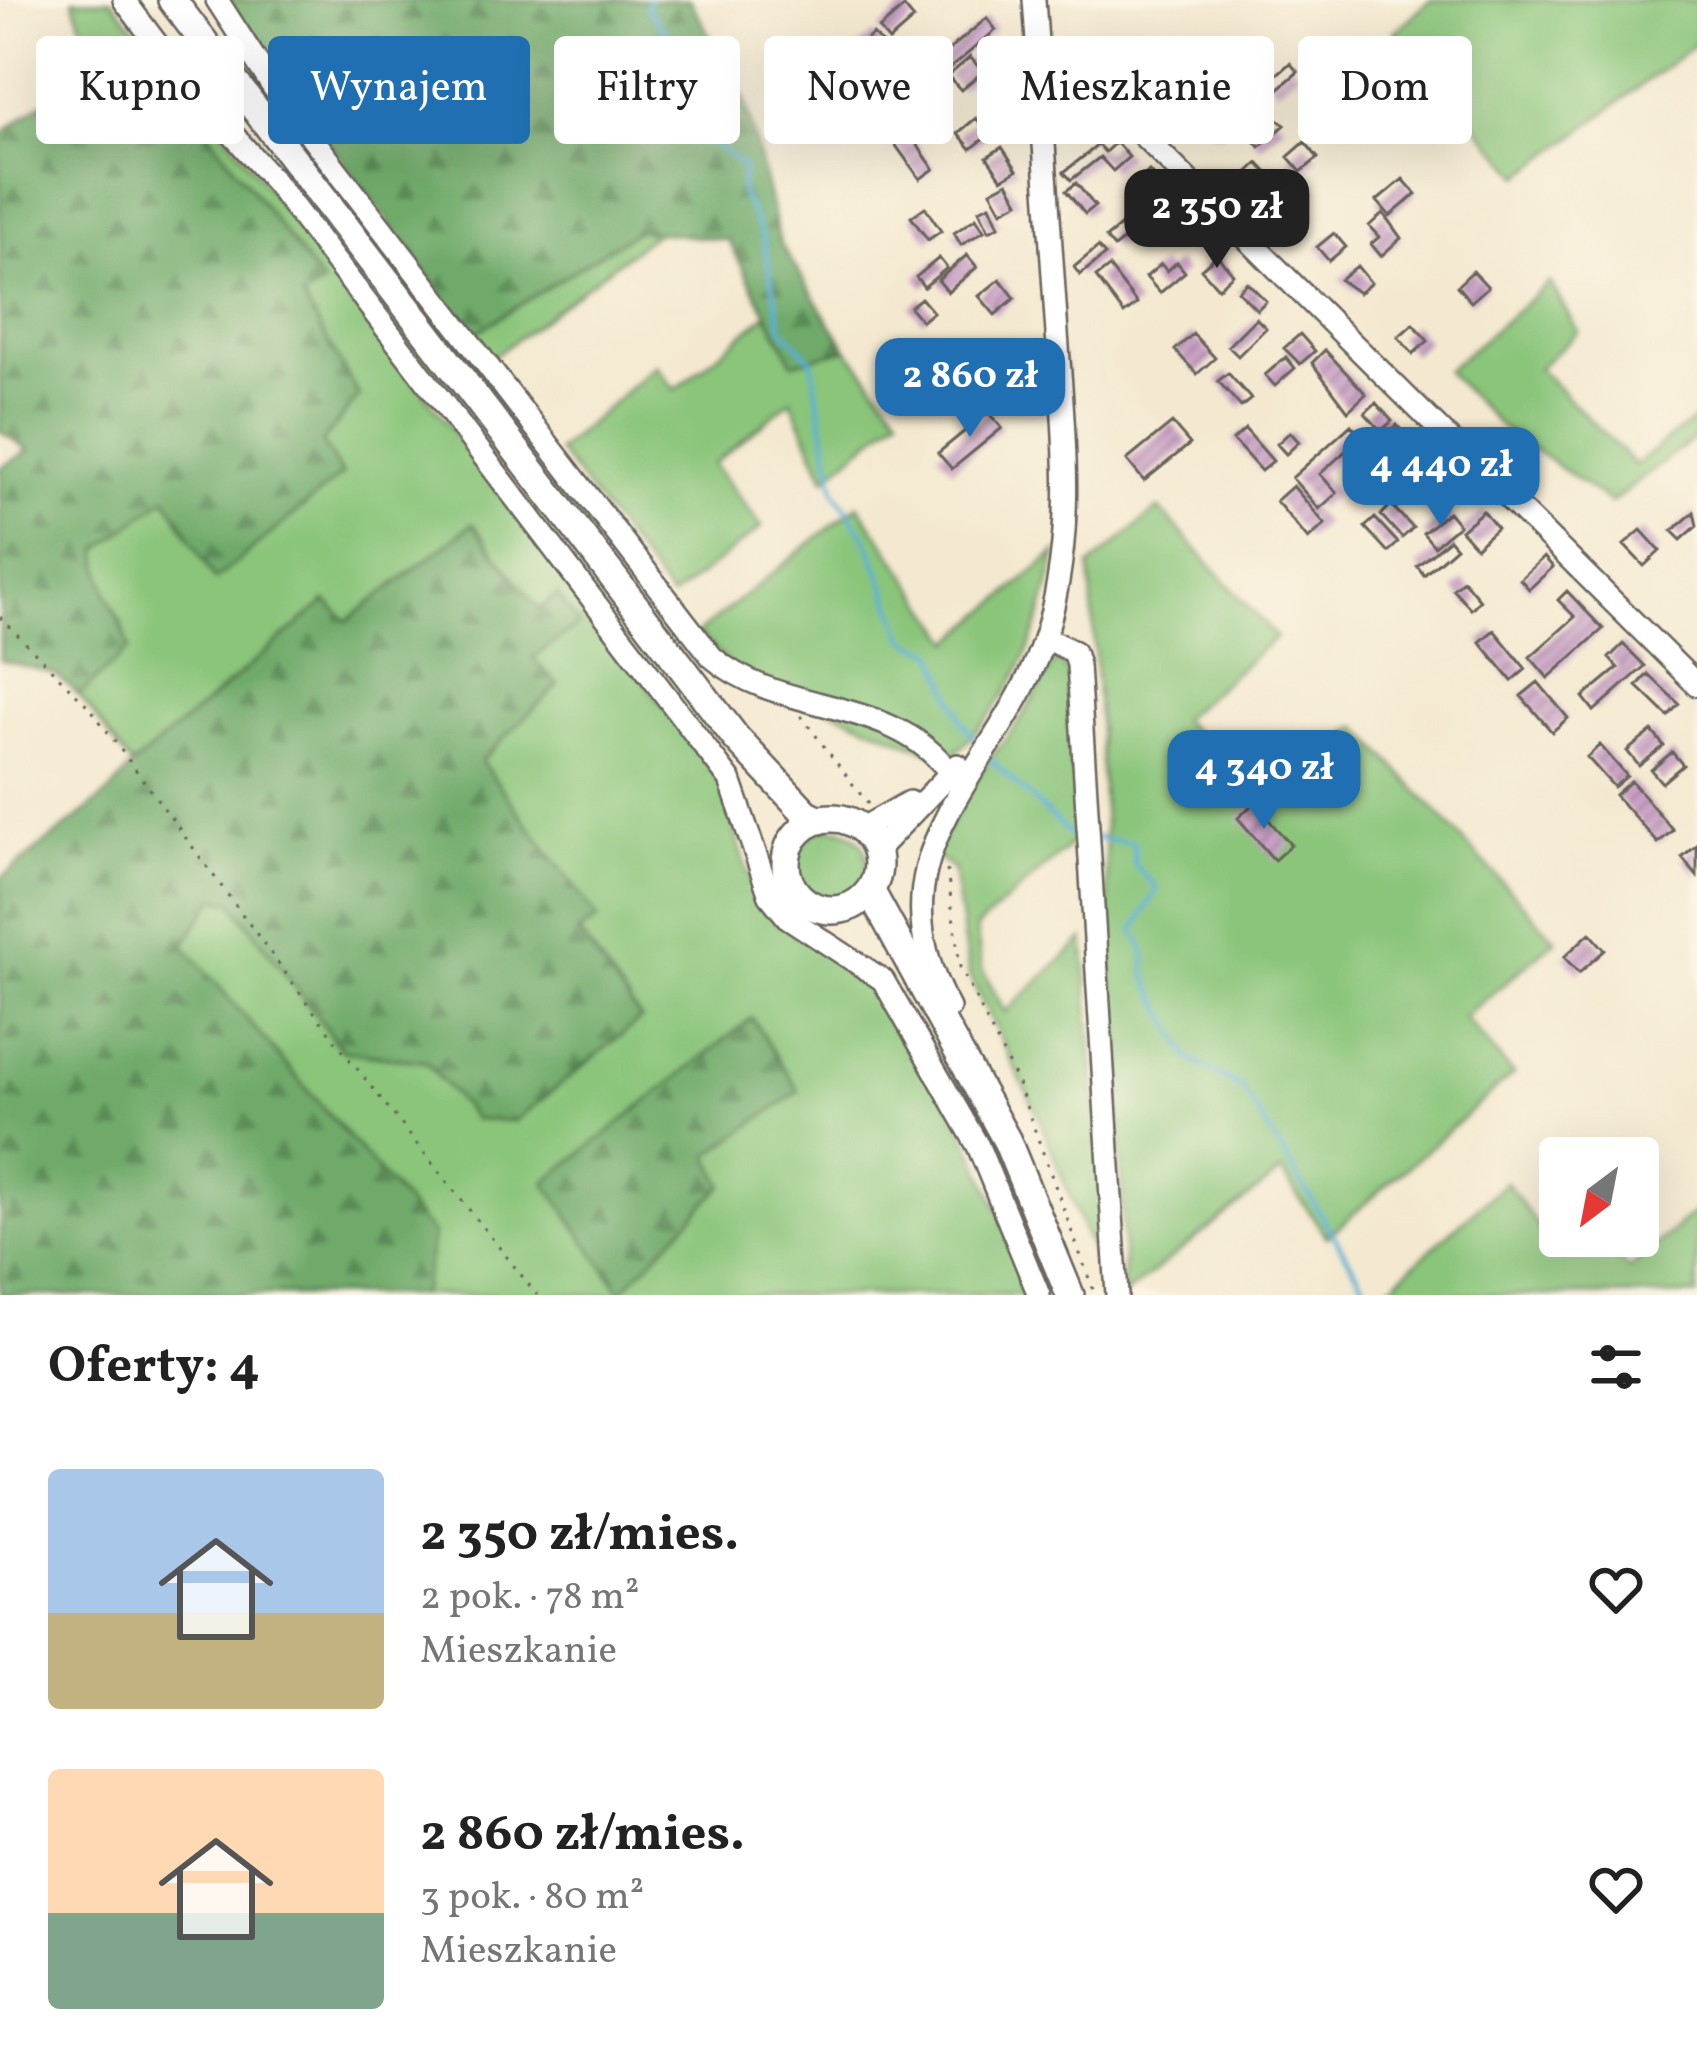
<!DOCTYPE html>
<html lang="pl">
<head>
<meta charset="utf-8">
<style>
	body { margin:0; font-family:Vollkorn,serif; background:#f2f2f2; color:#222; height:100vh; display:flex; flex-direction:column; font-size:45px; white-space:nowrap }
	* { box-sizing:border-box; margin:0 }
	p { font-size:39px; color:#767676 }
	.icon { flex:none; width:66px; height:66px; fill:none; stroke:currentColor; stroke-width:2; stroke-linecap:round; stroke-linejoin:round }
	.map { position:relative; height:1295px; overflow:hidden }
	.sheet { display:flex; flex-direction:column; background:#fff; flex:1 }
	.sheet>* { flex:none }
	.top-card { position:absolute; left:36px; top:36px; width:1626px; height:108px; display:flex; gap:24px }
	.needle { width:78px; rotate:212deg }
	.tools { position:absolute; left:1539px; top:1137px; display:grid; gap:24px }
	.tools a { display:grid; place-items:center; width:120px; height:120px; border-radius:12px; background:#fff; box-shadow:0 12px 48px #0002; font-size:60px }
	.price { position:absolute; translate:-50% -102px; padding:0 27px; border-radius:24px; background:#1f6fb2; color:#fff; font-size:39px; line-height:78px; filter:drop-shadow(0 3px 6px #0008) }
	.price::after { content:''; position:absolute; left:50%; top:72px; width:36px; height:27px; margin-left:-18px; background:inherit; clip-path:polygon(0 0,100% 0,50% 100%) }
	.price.on { background:#222; color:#fff }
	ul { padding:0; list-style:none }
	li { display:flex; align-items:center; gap:36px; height:300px; padding:0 48px }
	li span { display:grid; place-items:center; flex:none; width:336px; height:240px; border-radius:12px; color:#555 }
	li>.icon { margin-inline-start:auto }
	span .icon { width:144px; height:144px; fill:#fffc; stroke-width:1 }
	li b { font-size:51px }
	h2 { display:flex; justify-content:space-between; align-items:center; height:144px; padding:0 48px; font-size:51px }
	.tag { padding:0 42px; border-radius:12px; background:#fff; box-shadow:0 12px 48px #0002; font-size:42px; line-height:108px }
	.tag.on { background:#1f6fb2; color:#fff }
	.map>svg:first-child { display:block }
</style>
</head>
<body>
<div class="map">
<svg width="1697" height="1295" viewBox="0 0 1697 1295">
	<defs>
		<pattern id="forest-firs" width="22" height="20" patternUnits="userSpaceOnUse" patternTransform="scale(3)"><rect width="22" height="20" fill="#6faa6a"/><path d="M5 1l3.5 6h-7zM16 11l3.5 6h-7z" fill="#5a8a56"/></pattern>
		<pattern id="building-hatch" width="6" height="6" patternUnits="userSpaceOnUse" patternTransform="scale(3)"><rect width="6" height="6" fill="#caa2c6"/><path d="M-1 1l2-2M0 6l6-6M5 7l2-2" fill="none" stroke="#a383a0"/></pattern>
	</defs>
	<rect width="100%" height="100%" fill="#fcf5e5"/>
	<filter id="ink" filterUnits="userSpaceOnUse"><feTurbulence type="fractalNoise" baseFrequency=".00833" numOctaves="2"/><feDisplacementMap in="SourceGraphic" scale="24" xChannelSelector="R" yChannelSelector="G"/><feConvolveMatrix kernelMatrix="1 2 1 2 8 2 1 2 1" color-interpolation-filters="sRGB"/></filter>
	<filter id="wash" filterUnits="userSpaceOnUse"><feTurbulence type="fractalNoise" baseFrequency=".004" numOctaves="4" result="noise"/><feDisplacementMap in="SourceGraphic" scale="48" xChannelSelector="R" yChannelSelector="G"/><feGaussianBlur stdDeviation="2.7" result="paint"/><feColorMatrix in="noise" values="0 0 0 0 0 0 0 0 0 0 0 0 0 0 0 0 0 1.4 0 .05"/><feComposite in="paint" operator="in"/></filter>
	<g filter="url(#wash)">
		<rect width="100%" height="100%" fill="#f4e9d0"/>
		<!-- green -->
		<path fill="#8ac57a" stroke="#53704b" stroke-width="3" d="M73,0H111L229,137L724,786C735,824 742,878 767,908C795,944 850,955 878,991C948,1080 992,1191 1033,1295H417L423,1289L432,1234L183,945L215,898L232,902L342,1051L426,1062L474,1119L515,1121L641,1019L578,931L597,919L480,761L557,686L533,658L539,611L472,524L347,621L326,601L132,766L79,695L129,649L122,623L101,590L98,550L165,496L215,579L359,396L302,297L322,283L212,137L156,74L95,64Z
			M1431,0H1697V43L1521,176L1394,32Z
			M638,230L657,232L489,360L472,335Z
			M1550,282L1578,332L1538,368L1635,465L1697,417V436L1611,503L1501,427L1446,371Z
			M767,314L793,362L847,349L900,415L825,478L791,400L713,464L762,527L671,598L558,451L656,365L675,390Z
			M858,505L952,641L1057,552C1037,643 1017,696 948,760L732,667L698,633Z
			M1159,508L1276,637L1181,719L1266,804L1357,726L1556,940L1464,1017L1513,1074L1327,1237L1281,1172L1124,1295L1120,1113L1090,566Z
			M1056,659L1070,675L1078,838L976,928L982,969L1005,1012L1084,939L1109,1295L1037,1113L969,975L953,869L933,855L976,777L1021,719Z
			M796 864a36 36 0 1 1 72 0a36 36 0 1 1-72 0Z
			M1506,1182L1547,1239L1560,1228V1236H1599L1629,1269L1697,1210V1295H1380Z"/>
		<!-- forest -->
		<path fill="url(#forest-firs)" stroke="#466343" stroke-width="3" d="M224,0H690L745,100L780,243L847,349L793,363L728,240L638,230L472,335Z
			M95,64L156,74L212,137L323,284L303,298L359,396L322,442L342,475L215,580L166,497L99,550C101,598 118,607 129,649L79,695L55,674L0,660V468L29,450L0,431V134Z
			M473,524L539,610L557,594L579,625L533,658L558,685L481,761L598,919L578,932L641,1019L515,1121L474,1119L426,1062L343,1051L232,902L215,898L183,945L433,1235L423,1290L417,1295H0V879L109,793L132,766L326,601L347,621Z
			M752,1018L799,1091L709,1155L723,1185L621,1292L545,1182Z"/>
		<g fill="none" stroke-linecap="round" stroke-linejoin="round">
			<!-- stream -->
			<path stroke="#5ab0d6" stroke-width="4.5" d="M649,0L646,7L685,56L672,72L692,96L701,137L743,165L741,193L762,235L782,329L811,359L835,491L869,544L905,639L935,653L963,723L980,745
				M990,759L1072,837H1079
				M1096,838L1134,843V864L1157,889L1134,930L1145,952L1146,977L1190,1059L1242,1088L1371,1295"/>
		</g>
		<g id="blocks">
			<!-- building -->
			<path fill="url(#building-hatch)" d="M904,7L914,19L889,41L879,29Z
				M987,18L996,30L948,70L938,59Z
				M873,34L886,48L872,61L888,79L845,117L816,84Z
				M1156,56L1173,76L1154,92L1137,72Z
				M970,57L983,72L961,90L948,76Z
				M1290,63L1298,72L1277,90L1269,81Z
				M925,94L935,105L915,123L905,112Z
				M1207 121a12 12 0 1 1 24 0a12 12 0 1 1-24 0Z
				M1267,112L1285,125L1260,147L1251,137L1257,132L1251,125Z
				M976,118L990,134L971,149L958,133Z
				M909,133L934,169L920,179L894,143Z
				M1116,142L1129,157L1113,171L1100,157L1071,180L1064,172L1098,145L1105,152Z
				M1305,142L1318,158L1301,172L1288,157Z
				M1002,147L1017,170L1002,179L987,157Z
				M1258,163L1275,181L1257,198L1240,180Z
				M1149,171L1163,187L1148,201L1134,186Z
				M1403,179L1416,194L1390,216L1377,201Z
				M1008,182L1019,202L1002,211L991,191Z
				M1076,183L1095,206L1085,214L1066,191Z
				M990,205L999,226L989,231L979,210Z
				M1166,206L1182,221L1165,239L1149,224Z
				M925,207L941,231L928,240L911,217Z
				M1383,213L1401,238L1381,256L1371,244L1379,237L1369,226Z
				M976,218L984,231L961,245L954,233Z
				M1125,222L1134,232L1114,248L1106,238Z
				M1334,233L1346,247L1329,261L1317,247Z
				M1098,247L1105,255L1080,275L1074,267Z
				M967,255L977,267L948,292L938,280Z
				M1217,255L1233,274L1218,288L1201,269Z
				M939,258L947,268L924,287L916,277Z
				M1177,262L1185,272L1160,293L1146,277L1161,264L1167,271Z
				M1357,266L1371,283L1359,293L1340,280Z
				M1109,267L1137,304L1124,314L1096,277Z
				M1473,271L1488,287L1471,302L1457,286Z
				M1000,279L1015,298L995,315L979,296Z
				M1247,282L1266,301L1257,310L1238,291Z
				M921,298L933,312L922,321L910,307Z
				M1256,318L1266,328L1238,356L1228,346Z
				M1413,324L1428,341L1413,354L1398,337Z
				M1193,334L1215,358L1197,374L1175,350Z
				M1300,334L1315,351L1300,364L1284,348Z
				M1325,350L1366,394L1348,411L1312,363Z
				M1286,357L1295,368L1275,386L1265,375Z
				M1228,373L1251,399L1241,407L1218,381Z
				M1376,403L1392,421L1381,431L1365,413Z
				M988,412L1002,428L952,469L938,453Z
				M1172,423L1190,444L1144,481L1127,460Z
				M1351,425L1361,437L1320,474L1337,493L1319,509L1292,478Z
				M1397,425L1413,443L1396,458L1380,441Z
				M1245,429L1273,461L1261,471L1233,440Z
				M1290,432L1299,442L1286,454L1277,444Z
				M1436,463L1452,481L1435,497L1419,479Z
				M1293,486L1325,524L1308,539L1276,501Z
				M1391,505L1413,528L1402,538L1381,515Z
				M1483,511L1497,528L1476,547L1461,530Z
				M1448,512L1459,525L1434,546L1423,533Z
				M1694,512L1697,526L1681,540L1672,531Z
				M1375,518L1398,543L1388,552L1365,527Z
				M1641,530L1660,551L1644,566L1624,545Z
				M1449,539L1456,547L1424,575L1417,566Z
				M1544,557L1553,567L1529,589L1520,579Z
				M1463,580L1480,600L1471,609L1453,589Z
				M1567,591L1603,629L1548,678L1530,657L1575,617L1558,600Z
				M1494,630L1526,669L1512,681L1480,642Z
				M1623,644L1645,666L1594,711L1583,697L1618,668L1609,658Z
				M1648,674L1679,704L1668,716L1637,686Z
				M1538,682L1568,718L1552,732L1521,696Z
				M1652,731L1664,746L1639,766L1627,751Z
				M1600,745L1627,776L1614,787L1587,757Z
				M1672,752L1683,765L1662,783L1651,770Z
				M1631,781L1673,830L1658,843L1615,795Z
				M1254,803L1291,845L1274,860L1238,818Z
				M1697,845V876L1682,858Z
				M1590,933L1605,950L1579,973L1564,957Z"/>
		</g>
	</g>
	<g filter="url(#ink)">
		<use href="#blocks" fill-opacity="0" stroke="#68645b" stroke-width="3"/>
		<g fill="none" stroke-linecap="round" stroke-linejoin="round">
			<defs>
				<path id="minor" d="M124,0L184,80L274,181L730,780L770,896L787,917L883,980L978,1146L1039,1295
					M217,0L273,87L712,657C780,716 894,695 950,773
					M1037,49L1067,62L1087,80L1697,685
					M1045,638L1074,652L1078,665L1117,1295
					M861,829L909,802
					M876,851L958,765
					M949,1008C861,844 1008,768 1048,626C1077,523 1063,424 1056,319C1049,212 1042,106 1034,0"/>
				<path id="major" d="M172,0L736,738L806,813L820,820
					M786 864a46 46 0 1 1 92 0a46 46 0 1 1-92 0Z
					M870,890L1007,1141L1070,1295"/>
			</defs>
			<!-- minor casing -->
			<use href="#minor" stroke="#68645b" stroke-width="26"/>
			<!-- major casing -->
			<use href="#major" stroke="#68645b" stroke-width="32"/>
			<!-- path -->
			<path stroke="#68645b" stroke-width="3" stroke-dasharray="3 9" stroke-linecap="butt" d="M0,617L90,708L343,1051L537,1295
				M801,716L868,804
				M947,870L960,967L1018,1084L1095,1295"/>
			<!-- minor -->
			<use href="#minor" stroke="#fff" stroke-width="21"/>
			<!-- major -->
			<use href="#major" stroke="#fff" stroke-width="27"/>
		</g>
	</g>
</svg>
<div class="tools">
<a><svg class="needle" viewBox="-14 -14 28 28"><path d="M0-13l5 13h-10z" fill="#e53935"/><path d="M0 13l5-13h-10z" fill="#767676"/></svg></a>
</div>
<b class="price on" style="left:1217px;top:271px">2 350 zł</b>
<b class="price" style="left:970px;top:440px">2 860 zł</b>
<b class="price" style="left:1441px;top:529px">4 440 zł</b>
<b class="price" style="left:1264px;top:832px">4 340 zł</b>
<div class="top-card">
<a class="tag">Kupno</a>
<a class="tag on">Wynajem</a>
<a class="tag">Filtry</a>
<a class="tag">Nowe</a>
<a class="tag">Mieszkanie</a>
<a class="tag">Dom</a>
</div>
</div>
<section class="sheet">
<h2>Oferty: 4<svg class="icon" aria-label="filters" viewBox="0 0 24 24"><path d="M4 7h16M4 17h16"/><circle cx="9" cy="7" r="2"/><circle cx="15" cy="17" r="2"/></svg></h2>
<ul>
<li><span style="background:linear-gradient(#a9c7e8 60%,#c2b280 0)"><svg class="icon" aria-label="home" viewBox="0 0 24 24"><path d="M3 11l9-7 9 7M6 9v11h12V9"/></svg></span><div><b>2 350 zł/mies.</b><p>2 pok. · 78 m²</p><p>Mieszkanie</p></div><svg class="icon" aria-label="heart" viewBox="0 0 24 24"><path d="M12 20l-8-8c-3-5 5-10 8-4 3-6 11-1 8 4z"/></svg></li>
<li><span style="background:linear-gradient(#ffd9b3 60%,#7fa58c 0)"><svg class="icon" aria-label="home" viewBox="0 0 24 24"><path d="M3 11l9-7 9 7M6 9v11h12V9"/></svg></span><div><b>2 860 zł/mies.</b><p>3 pok. · 80 m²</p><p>Mieszkanie</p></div><svg class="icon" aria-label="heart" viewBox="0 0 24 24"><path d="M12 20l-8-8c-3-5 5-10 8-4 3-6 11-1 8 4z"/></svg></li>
</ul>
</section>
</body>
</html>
